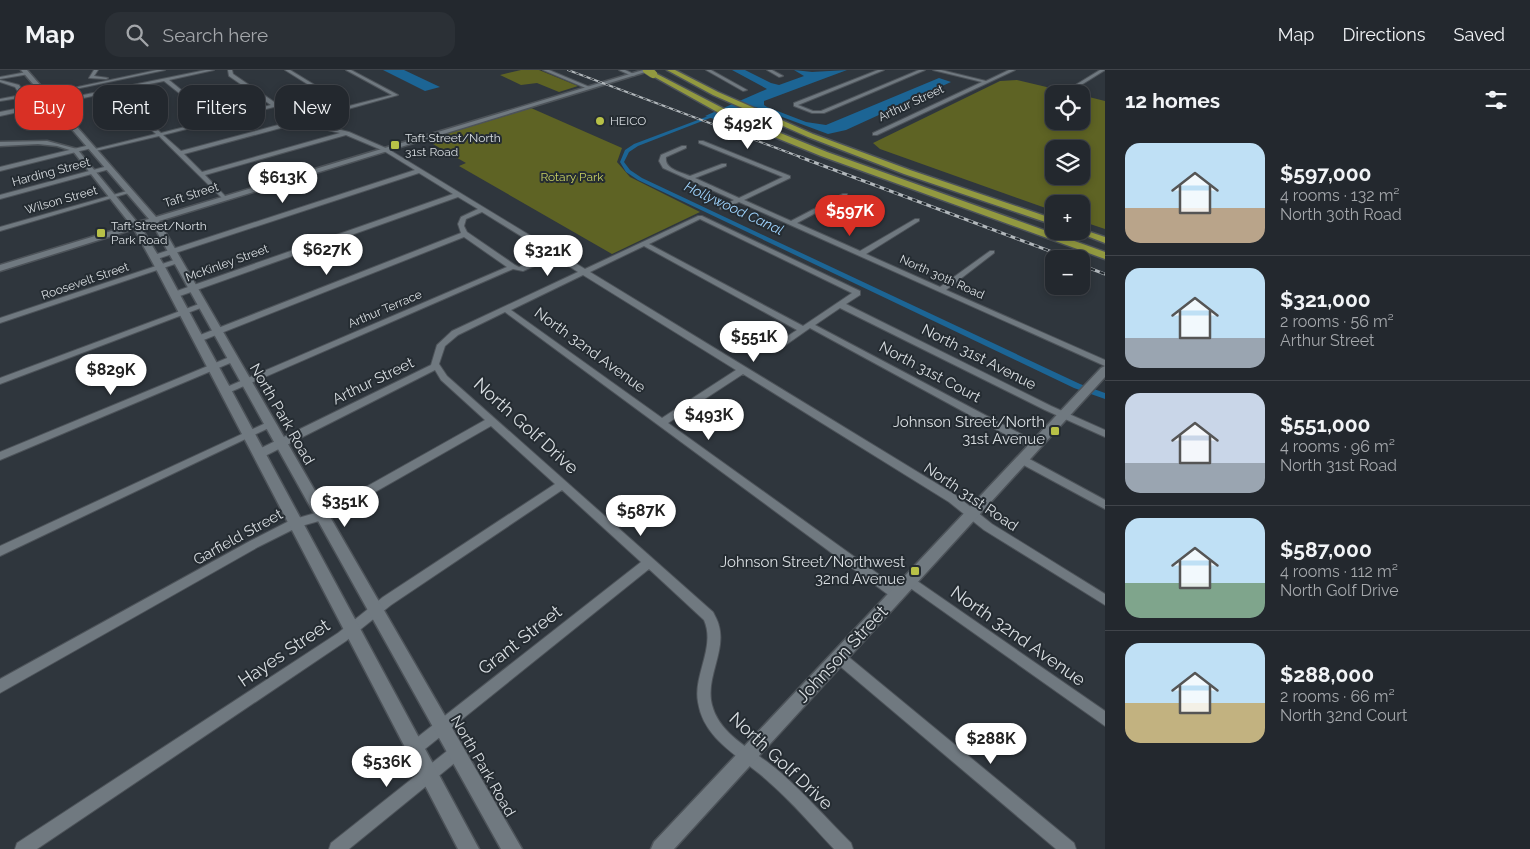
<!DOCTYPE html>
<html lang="en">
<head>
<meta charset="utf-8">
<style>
	body { margin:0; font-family:Raleway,sans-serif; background:#2b3036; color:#f1f3f6; height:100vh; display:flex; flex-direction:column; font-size:19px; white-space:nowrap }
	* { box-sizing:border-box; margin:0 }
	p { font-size:16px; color:#a3a6aa }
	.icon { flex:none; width:28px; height:28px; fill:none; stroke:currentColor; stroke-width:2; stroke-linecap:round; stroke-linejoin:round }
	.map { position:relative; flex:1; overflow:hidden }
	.side { display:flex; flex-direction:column; background:#23282e; width:425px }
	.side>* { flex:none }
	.top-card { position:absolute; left:15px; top:15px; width:475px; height:45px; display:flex; gap:10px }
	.fabs { position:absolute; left:1045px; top:15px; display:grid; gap:10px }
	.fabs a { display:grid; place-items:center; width:45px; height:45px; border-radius:10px; background:#23282e; box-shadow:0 2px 8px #0003,0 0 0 1px #40444a; font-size:25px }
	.price { position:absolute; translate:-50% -42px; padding:0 11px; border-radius:18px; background:#fff; color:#222; font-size:16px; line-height:32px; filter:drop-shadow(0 1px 2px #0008) }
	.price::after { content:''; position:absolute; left:50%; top:30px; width:15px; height:11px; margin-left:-8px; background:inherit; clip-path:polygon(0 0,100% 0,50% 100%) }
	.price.current { background:#d93025; color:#fff }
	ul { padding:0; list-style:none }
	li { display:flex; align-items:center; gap:15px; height:125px; padding:0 20px }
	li+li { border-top:1px solid #40444a }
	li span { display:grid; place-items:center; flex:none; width:140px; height:100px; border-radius:15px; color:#555 }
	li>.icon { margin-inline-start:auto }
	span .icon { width:60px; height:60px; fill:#fffc; stroke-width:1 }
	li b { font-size:21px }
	h2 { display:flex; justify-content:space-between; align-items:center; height:60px; padding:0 20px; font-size:21px }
	.tag { padding:0 18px; border-radius:15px; background:#23282e; box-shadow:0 2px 8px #0003,0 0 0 1px #40444a; font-size:18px; line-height:45px }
	.tag.current { background:#d93025; color:#fff }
	header { display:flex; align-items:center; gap:30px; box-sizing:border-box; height:70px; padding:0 25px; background:#23282e; border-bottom:1px solid #40444a }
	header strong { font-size:24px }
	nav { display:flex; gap:28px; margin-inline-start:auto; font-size:18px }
	.search { width:350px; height:45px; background:#2b3036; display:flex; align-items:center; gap:12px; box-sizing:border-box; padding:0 18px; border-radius:15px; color:#a3a6aa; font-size:19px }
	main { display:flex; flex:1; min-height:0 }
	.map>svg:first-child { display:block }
</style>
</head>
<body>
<header>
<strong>Map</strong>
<div class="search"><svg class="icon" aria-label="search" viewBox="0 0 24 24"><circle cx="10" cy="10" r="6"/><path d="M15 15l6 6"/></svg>Search here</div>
<nav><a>Map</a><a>Directions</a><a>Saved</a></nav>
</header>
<main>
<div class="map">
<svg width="1105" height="779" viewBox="0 0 1105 779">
	<rect width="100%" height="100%" fill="#2f363d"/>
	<!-- green -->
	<path fill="#5e6324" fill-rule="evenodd" d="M521,0H539L578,16L559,22L537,13L521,15L500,5Z
		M1017,10L1076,24H1054V51H1081V25L1105,31V159L1081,151V134H1054V141L880,79L873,73L1000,11ZM1054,79H1081V106H1054Z
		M531,38L622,78L617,92L630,107L700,142L612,184L459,96L466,93L426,70Z"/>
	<!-- water -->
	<path fill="#1c6595" d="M383,0H404L440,17L425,21Z
		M732,0H745L771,13L779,15L804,6L794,0L812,2L847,0L764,31V35L767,37L806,52L826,55L939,8L951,12L846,60L828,64L755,37L714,49L705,46L767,19Z"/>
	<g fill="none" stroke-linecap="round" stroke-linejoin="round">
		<!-- canal -->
		<path fill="#1c6595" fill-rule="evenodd" d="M719,42L723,43L638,76L629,82L624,92L630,100L642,108L1080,314L1105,323V329L1074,318L638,110L626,102L620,92L625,80L634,74Z"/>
		<defs>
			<path id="minor" d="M94,0H98L94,6L108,8L106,9L89,8Z
				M157,0H165L47,25L45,24Z
				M206,0H214L169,10L217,49L271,35L229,6L228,0H232L233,4L299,49L344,37L285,0H290L349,36L392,25L346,0H351L398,25L305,51L349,62L388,79L585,199L698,146H702L860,221V225L846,234L1051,336L1105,360V367L1045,340L840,238L815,255L1038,373L1040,376L1038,379H1032L810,258L780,279H774V275L797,260L644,176L590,202L957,426L992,454L1105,524V535L984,460L949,432L743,304L668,353L902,521L904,525L902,529L898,530L894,529L505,242L458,265L445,276L439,294L447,306L713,542C715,546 718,551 719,556C726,582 705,608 712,635C720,667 758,682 781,703C806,725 828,750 851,773L853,779H834C813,757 793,733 770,713C744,688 704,672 698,632C693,605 716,577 704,550L649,499L420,683L415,685L410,683L408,678L410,673L641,492L562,420L391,535L346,571L37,779H15L17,773L338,563L383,527L555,414L491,356L340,442L326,449L298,457L258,477L0,623V609L250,471L291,450L319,442L332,436L485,350L441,310L435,300L263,387L259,388L254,384L255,381L431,295L437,275L452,261L578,202L555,187L523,201L513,199L228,323H222L220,321L222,319L507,197L464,167L201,271H195V267L461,163L458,154L461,147L478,139L458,127L177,227H171V223L453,124L419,103L154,190H151V186L415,100L384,81L346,65L205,105L226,127L227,128L224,130L159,66L91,82V80L156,64L111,22L0,46V42ZM164,11L213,50L161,63L115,21ZM274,37L293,51L181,81L163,65ZM299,53L340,63L202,102L184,84ZM482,142L550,184L519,197L515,195L467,162L464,156L466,149ZM700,149L852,223L803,256L649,174ZM583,205L736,300L662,348L511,240Z
				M543,0H549L592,18L588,19Z
				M619,0H625L636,5L632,6Z
				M706,0H711L747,20L743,21Z
				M767,0H772L783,6L779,7Z
				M878,0H884L798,35L813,41H821L919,0H925L824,43H812L794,36V33Z
				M933,0H941L986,11L1009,0H1015L877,65H873V63L982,12Z
				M1100,0H1105L1073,20L1069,19Z
				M27,2L29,4L0,9V7Z
				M0,10L19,15L24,23L19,28L0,31V29L16,26L19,23L15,17L0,12Z
				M699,71H703L790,106V108L744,130L791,151L843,124H847V126L797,153L860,181L915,149H919V151L866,184L940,217L990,181H994V183L946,220L1105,290V296L739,132L724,139H720V137L734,130L663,98L659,91L661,85L682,76H686V78L666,87C664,99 681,102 690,106L722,94H726V96L695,108L739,128L783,107L699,73Z
				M90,75L92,76V78L0,101V97Z
				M108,96L110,97V99L0,129V125Z
				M127,121L132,122L0,161V157Z
				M174,190L181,192L0,253V248Z
				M199,234H205L206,236L0,314V308Z
				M232,286L236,289L235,291L0,390V382Z
				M270,351L273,352L275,354L273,356L0,486V476Z
				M1022,385L1105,430V439L1018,392L1017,389Z
				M910,506L1105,641V656L906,515L904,511L906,507Z
				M840,582L845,584L1074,773L1076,779H1056L835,592L834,588L835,584Z
				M457,675L462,677L464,682L462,687L349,779H329L331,773L452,677Z"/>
			<path id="tertiary" d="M21,0H27L156,147L643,0H652L159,151L522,779H501L152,153L141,157L165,197L479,779H458L155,197L134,159L0,201V195L131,155L73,81L57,76L38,74L0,76V72L47,71L77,79L137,152L149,149Z
				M1105,296V307L674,779H651L654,772L1101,298Z"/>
			<path id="motorway" d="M667,0H675L718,22L813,64L910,100L1054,149V155L904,104L808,67L713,25Z
				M651,3H655L734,44L827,82L1105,182V189L821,86L728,48L651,5Z
				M1081,159L1105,167V173L1074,161H1081Z"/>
		</defs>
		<!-- minor casing -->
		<use href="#minor" stroke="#4d5359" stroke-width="2"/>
		<!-- tertiary casing -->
		<use href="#tertiary" stroke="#4d5359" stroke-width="3"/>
		<!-- motorway casing -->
		<use href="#motorway" stroke="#4d5359" stroke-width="3"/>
		<!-- minor -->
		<use href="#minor" fill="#707980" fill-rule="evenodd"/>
		<!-- tertiary -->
		<use href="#tertiary" fill="#707980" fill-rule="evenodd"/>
		<!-- motorway -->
		<use href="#motorway" fill="#929940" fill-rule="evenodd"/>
		<defs>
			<path id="rail-far1" d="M568,0L803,88"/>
			<path id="rail" d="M800,87L1071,189
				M1081,195L1105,204"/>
		</defs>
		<!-- rail-far1 casing -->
		<use href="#rail-far1" stroke="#b1b7bb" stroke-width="2"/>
		<!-- rail casing -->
		<use href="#rail" stroke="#b1b7bb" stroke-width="3"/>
		<!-- rail-far1 -->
		<use href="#rail-far1" stroke="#252c32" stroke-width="1" stroke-dasharray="4" stroke-linecap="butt"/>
		<!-- rail -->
		<use href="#rail" stroke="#252c32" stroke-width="2" stroke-dasharray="5" stroke-linecap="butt"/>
		<defs>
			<path id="motorway-bridge" d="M647,0L653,4"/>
		</defs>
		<!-- motorway-bridge casing -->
		<use href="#motorway-bridge" stroke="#4d5359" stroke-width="9" stroke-linecap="butt"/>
		<!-- motorway-bridge -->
		<use href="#motorway-bridge" stroke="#929940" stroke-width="8"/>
	</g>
	<!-- markers -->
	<g fill="#b8c147" stroke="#252c32" stroke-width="2">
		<circle cx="600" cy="51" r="5"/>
		<rect x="390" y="70" width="10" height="10" rx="2.5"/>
		<rect x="96" y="158" width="10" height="10" rx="2.5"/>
		<rect x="1050" y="356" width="10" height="10" rx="2.5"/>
		<rect x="910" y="496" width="10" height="10" rx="2.5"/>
	</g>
	<g text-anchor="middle" stroke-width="4" stroke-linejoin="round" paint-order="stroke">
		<!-- far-street labels -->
		<g font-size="12" fill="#d8dde1" stroke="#252c32">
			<text transform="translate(911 33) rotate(-25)" y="4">Arthur Street</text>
			<text transform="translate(51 102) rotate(-15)" y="4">Harding Street</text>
			<text transform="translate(191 125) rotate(-18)" y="4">Taft Street</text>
			<text transform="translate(61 130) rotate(-16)" y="4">Wilson Street</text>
			<text transform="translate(227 193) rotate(-20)" y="4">McKinley Street</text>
			<text transform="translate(942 207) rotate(24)" y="4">North 30th Road</text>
			<text transform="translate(85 211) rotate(-19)" y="4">Roosevelt Street</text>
			<text transform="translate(385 239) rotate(-23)" y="4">Arthur Terrace</text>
		</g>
		<!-- far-poi labels -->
		<g font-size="12" fill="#d8dde1" stroke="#252c32" text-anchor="start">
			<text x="610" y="55">HEICO</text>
			<text x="405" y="72">Taft Street/North<tspan x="405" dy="14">31st Road</tspan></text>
			<text x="111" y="160">Taft Street/North<tspan x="111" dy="14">Park Road</tspan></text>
		</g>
		<!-- far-park labels -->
		<g font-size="12" fill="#c6cf62" stroke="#252c32">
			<text x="572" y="111">Rotary Park</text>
		</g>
		<!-- far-water labels -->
		<g font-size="14" font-style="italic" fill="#9ed2fc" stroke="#252c32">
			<text transform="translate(734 138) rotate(25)" y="5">Hollywood Canal</text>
		</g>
		<!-- street labels -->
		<g font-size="15" fill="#d8dde1" stroke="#252c32">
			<text transform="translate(590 280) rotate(36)" y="5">North 32nd Avenue</text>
			<text transform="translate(979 287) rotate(27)" y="5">North 31st Avenue</text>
			<text transform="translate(930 302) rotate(28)" y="5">North 31st Court</text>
			<text transform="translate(373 311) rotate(-26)" y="5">Arthur Street</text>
			<text transform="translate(282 344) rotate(60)" y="5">North Park Road</text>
			<text transform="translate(971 427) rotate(34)" y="5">North 31st Road</text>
			<text transform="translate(238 467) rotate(-29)" y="5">Garfield Street</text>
			<text transform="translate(483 696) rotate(60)" y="5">North Park Road</text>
		</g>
		<!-- poi labels -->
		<g font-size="15" fill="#d8dde1" stroke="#252c32" text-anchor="end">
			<text x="1045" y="357">Johnson Street/North<tspan x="1045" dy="17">31st Avenue</tspan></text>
			<text x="905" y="497">Johnson Street/Northwest<tspan x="905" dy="17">32nd Avenue</tspan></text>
		</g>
		<!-- near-street labels -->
		<g font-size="18" fill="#d8dde1" stroke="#252c32">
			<text transform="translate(526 356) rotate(42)" y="6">North Golf Drive</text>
			<text transform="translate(1018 566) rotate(35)" y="6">North 32nd Avenue</text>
			<text transform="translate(520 570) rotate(-38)" y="6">Grant Street</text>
			<text transform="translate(284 583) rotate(-34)" y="6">Hayes Street</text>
			<text transform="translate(842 584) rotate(-47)" y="6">Johnson Street</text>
			<text transform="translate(781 691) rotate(43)" y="6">North Golf Drive</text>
		</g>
	</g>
</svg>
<div class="fabs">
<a><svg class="icon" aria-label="locate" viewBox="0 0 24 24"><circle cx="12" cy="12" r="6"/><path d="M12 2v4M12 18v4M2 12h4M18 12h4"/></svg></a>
<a><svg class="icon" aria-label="layers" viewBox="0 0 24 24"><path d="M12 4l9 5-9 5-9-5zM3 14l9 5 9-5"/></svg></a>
<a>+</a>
<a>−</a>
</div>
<b class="price" style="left:748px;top:80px">$492K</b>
<b class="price" style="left:283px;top:134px">$613K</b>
<b class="price current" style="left:850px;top:167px">$597K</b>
<b class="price" style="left:327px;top:206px">$627K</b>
<b class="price" style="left:548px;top:207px">$321K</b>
<b class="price" style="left:754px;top:293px">$551K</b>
<b class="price" style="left:111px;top:326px">$829K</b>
<b class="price" style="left:709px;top:371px">$493K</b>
<b class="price" style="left:345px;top:458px">$351K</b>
<b class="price" style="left:641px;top:467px">$587K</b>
<b class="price" style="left:991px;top:695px">$288K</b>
<b class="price" style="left:387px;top:718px">$536K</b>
<div class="top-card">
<a class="tag current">Buy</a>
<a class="tag">Rent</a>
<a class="tag">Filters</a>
<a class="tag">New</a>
</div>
</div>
<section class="side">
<h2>12 homes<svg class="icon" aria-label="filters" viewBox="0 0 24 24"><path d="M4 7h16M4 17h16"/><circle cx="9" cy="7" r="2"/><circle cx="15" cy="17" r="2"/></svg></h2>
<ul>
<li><span style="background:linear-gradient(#bfe0f5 65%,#b9a48a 0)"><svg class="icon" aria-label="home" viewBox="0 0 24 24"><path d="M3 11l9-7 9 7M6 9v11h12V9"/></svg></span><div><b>$597,000</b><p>4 rooms · 132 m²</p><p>North 30th Road</p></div></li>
<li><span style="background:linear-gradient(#bfe0f5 70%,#9aa5b1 0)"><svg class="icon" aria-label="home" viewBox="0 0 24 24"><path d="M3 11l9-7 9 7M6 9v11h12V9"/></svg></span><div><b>$321,000</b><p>2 rooms · 56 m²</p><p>Arthur Street</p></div></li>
<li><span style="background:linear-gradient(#c9d6e8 70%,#9aa5b1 0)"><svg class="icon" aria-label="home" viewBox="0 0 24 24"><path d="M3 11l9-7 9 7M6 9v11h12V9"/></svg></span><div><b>$551,000</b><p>4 rooms · 96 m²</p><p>North 31st Road</p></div></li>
<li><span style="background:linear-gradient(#bfe0f5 65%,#7fa58c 0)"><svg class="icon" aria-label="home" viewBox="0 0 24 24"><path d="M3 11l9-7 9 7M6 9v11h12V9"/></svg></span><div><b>$587,000</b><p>4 rooms · 112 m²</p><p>North Golf Drive</p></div></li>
<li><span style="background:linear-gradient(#bfe0f5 60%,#c2b280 0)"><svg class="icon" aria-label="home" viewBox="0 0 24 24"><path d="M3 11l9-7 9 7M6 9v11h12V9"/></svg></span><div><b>$288,000</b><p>2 rooms · 66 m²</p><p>North 32nd Court</p></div></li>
</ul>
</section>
</main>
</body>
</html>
